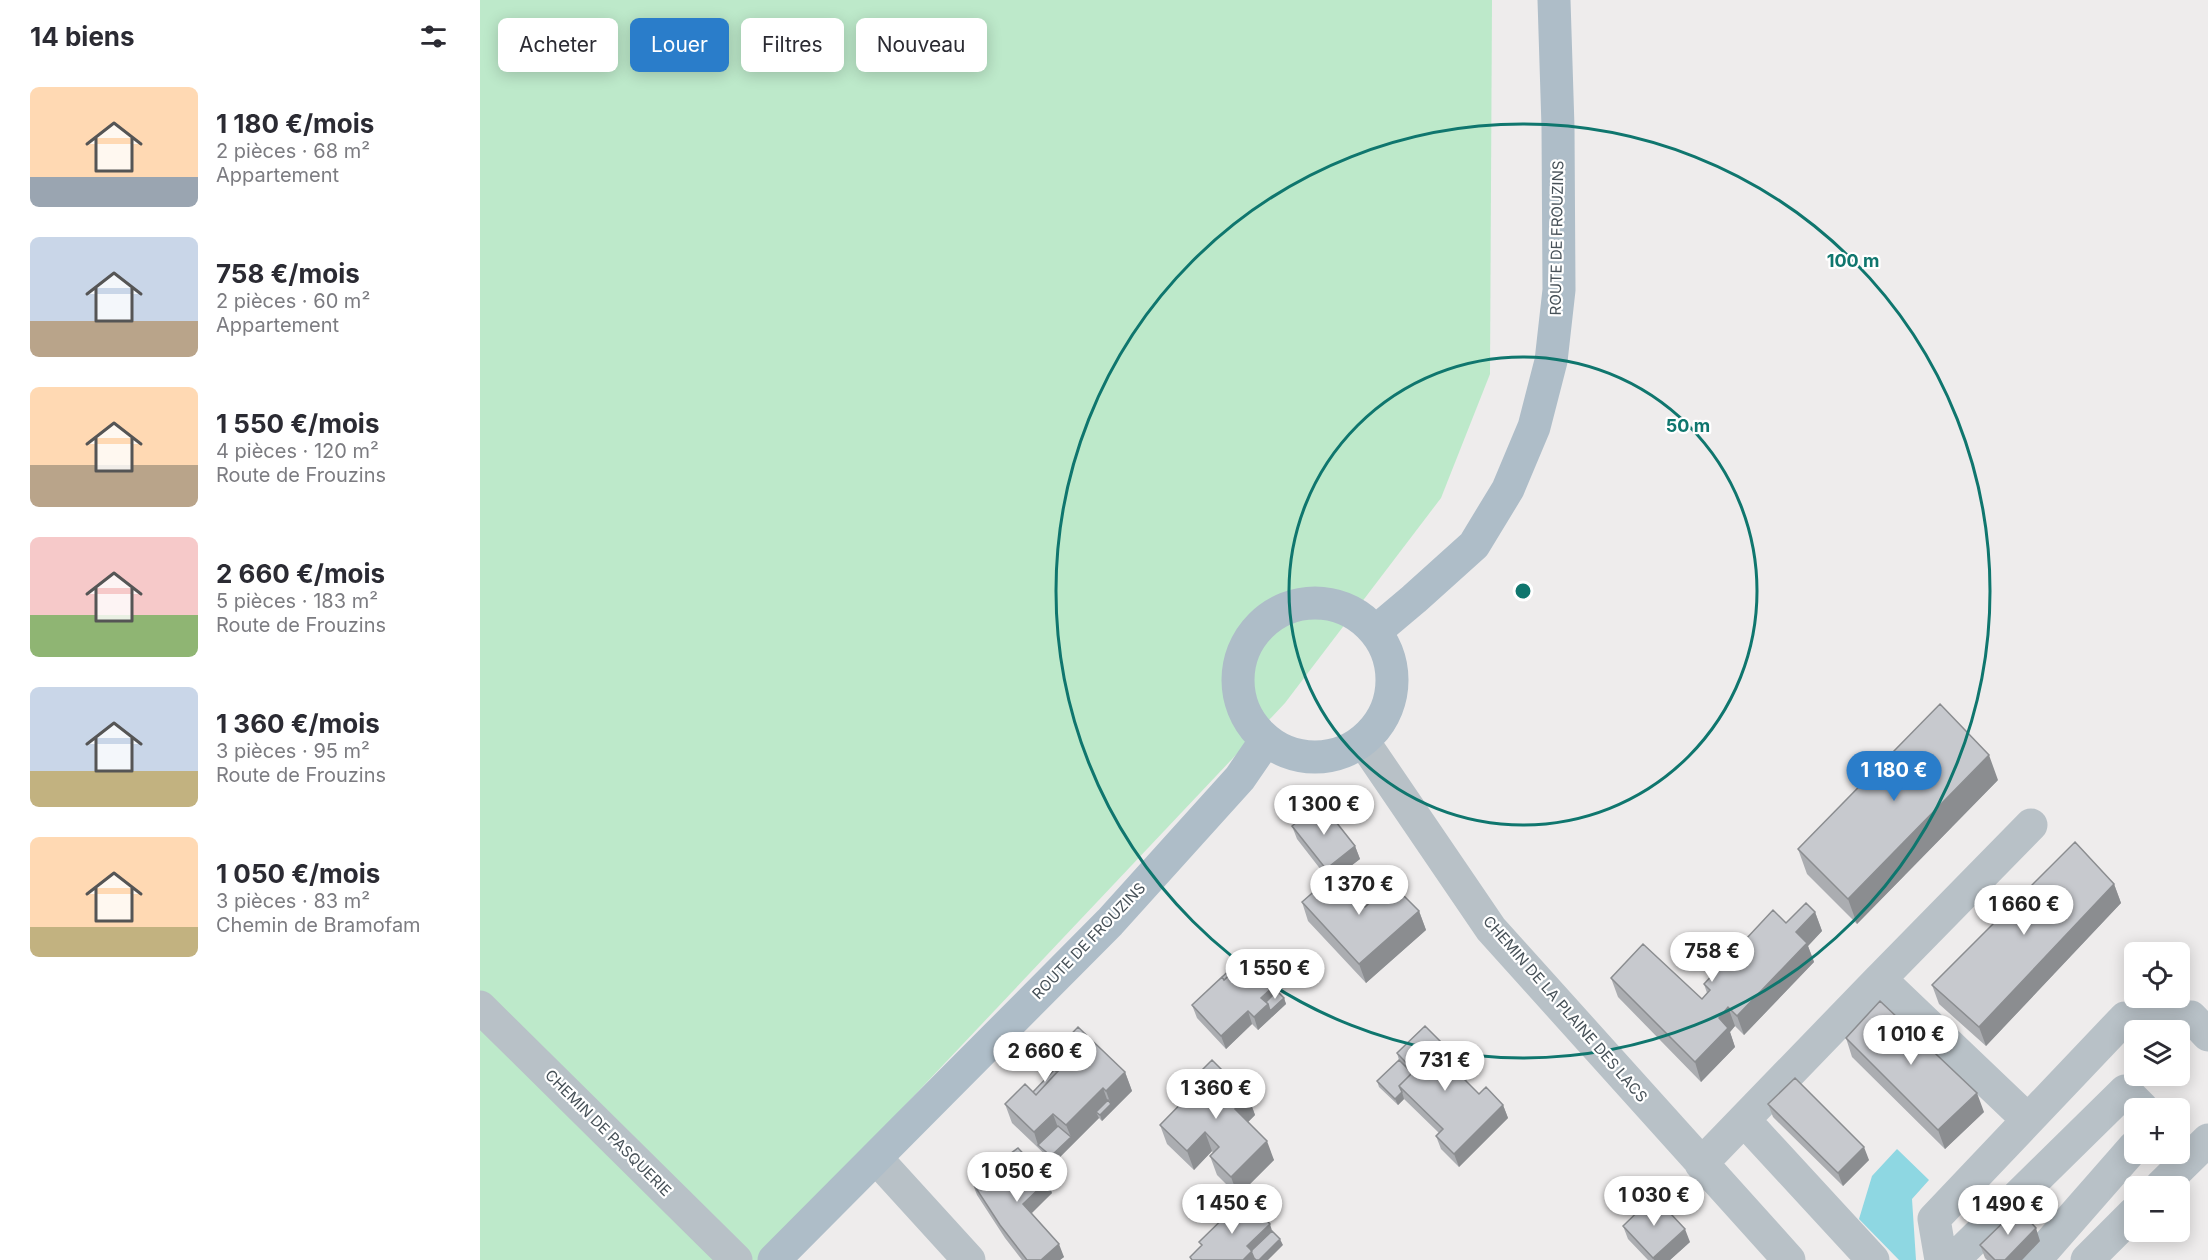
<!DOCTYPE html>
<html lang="fr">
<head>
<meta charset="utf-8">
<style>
	body { margin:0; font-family:Inter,sans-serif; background:#f7f7f7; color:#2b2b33; height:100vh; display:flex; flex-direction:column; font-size:22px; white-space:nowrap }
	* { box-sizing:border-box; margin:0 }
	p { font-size:20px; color:#7c7c81 }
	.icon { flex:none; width:33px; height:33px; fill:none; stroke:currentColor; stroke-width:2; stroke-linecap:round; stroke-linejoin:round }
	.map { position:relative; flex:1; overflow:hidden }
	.details { display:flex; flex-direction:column; background:#fff; width:480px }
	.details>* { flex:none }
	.guide { position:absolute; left:18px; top:18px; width:570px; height:54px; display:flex; gap:12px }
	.buttons { position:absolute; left:1644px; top:942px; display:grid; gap:12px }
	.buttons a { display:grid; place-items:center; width:66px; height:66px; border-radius:9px; background:#fff; box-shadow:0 3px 15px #0003; font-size:30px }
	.price { position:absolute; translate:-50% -51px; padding:0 14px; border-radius:21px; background:#fff; color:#222; font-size:20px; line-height:39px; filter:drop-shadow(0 2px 3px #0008) }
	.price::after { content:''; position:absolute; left:50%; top:36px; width:18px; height:14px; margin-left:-9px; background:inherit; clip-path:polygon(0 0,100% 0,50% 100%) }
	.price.on { background:#2a7dca; color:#fff }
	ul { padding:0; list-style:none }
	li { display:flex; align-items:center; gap:18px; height:150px; padding:0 30px }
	li span { display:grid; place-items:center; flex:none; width:168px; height:120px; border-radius:9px; color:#555 }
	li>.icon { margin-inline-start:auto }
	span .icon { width:72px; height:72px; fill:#fffc; stroke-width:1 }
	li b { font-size:26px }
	h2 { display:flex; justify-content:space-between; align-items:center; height:72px; padding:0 30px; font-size:26px }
	.pill { padding:0 21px; border-radius:9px; background:#fff; box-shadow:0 3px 15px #0003; font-size:21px; line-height:54px }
	.pill.on { background:#2a7dca; color:#fff }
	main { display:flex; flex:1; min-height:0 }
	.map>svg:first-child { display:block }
</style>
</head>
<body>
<main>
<section class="details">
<h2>14 biens<svg class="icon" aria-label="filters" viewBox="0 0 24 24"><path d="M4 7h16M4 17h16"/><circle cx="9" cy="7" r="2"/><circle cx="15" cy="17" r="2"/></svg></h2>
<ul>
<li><span style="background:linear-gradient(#ffd9b3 75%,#9aa5b1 0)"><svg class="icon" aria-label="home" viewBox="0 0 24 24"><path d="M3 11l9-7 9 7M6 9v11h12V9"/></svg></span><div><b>1 180 €/mois</b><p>2 pièces · 68 m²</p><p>Appartement</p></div></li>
<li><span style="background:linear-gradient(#c9d6e8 70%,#b9a48a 0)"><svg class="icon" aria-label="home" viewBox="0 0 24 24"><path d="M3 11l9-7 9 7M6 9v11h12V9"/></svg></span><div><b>758 €/mois</b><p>2 pièces · 60 m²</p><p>Appartement</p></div></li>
<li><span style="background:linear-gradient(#ffd9b3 65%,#b9a48a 0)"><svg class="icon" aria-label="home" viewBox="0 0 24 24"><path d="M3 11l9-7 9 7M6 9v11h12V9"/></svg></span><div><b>1 550 €/mois</b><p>4 pièces · 120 m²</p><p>Route de Frouzins</p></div></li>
<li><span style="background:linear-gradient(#f6c9c9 65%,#8fb573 0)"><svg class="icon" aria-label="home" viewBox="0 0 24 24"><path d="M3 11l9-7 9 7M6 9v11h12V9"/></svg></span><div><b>2 660 €/mois</b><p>5 pièces · 183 m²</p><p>Route de Frouzins</p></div></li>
<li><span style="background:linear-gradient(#c9d6e8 70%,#c2b280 0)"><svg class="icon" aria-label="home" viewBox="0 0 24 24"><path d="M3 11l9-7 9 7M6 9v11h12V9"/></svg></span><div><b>1 360 €/mois</b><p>3 pièces · 95 m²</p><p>Route de Frouzins</p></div></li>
<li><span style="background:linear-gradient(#ffd9b3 75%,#c2b280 0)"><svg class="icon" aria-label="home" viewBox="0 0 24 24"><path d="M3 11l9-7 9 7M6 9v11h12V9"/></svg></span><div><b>1 050 €/mois</b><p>3 pièces · 83 m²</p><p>Chemin de Bramofam</p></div></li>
</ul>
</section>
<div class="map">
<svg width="1728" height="1260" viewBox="0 0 1728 1260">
	<rect width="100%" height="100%" fill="#eeecec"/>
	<!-- green -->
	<path fill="#bde9ca" d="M0,0H1012L1010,374L961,498L805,703L279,1260H0Z"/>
	<!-- water -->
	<path fill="#8ed7e2" d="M1417,1149L1449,1180L1432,1199L1436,1260H1419L1379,1219L1392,1176Z"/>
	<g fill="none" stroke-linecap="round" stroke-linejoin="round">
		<!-- minor -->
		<path stroke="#b8c1c7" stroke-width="33" d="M883,741L1011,929L1309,1260
			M1400,979L1551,825
			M0,1007L256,1260
			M1264,1120L1393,1260
			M396,1158L489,1260
			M1221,1164L1400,979L1547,1119
			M1681,1186L1728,1140
			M1461,1260L1454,1219L1645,1018L1711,1017L1728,1035
			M1473,1260L1645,1091L1662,1108
			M1555,1260L1654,1147
			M1607,1260L1654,1213"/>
		<!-- major -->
		<path stroke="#aebdc8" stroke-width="33" d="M758 680a77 77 0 1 1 154 0a77 77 0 1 1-154 0Z
			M896,631L934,599L994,545L1028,489L1054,427L1071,361L1079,290L1078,127L1074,0
			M294,1260L630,922L760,778L786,740"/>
	</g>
	<!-- wall -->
	<path fill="#abadb1" d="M1518,780L1377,924L1327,874L1318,849Z
		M812,826L875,846L880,859L856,877L885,907L939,911L946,930L886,983L828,921L822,902L848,879L817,839Z
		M1634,884L1641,903L1506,1046L1459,1004L1452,985Z
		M1335,912L1342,931L1328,946L1334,962L1264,1035L1255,1026L1250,1032L1255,1047L1221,1082L1138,997L1131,978L1222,999L1227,993L1224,984Z
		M797,991L804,998L806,1004L778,1030L772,1024L746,1049L717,1018L712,1005Z
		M1366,1038L1504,1112L1465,1149L1372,1057Z
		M965,1050L986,1072L988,1078L986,1081L999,1094L1023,1105L1028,1118L979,1167L961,1149L956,1136L959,1133L924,1099L918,1105L899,1087L897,1081L919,1060L917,1053Z
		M569,1057L645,1072L652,1091L622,1121L619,1118L574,1163L532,1123L525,1104L553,1092L574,1070Z
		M719,1073L768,1096L775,1115L768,1122L794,1160L758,1196L737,1175L730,1156L733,1153L732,1151L714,1170L687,1144L680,1125L722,1082Z
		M1288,1104L1389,1160L1363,1186L1293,1117Z
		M492,1182L572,1193L551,1213L584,1257L580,1260H542L525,1238L497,1195Z
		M1143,1226L1210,1242L1190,1260H1168L1148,1239Z
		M1560,1241L1542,1260H1507L1505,1258L1500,1245Z"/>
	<!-- shaded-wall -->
	<path fill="#8b8d90" d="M1509,755L1518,780L1377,924L1368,899Z
		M875,846L880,859L850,882L846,869Z
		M1634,884L1641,903L1506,1046L1499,1027Z
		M939,911L946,930L886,983L879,964Z
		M1335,912L1342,931L1328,946L1334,962L1264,1035L1257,1016L1316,932Z
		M795,985L800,998H804L806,1004L778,1030L774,1017L781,998Z
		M1248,1007L1255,1026L1250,1032L1255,1047L1221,1082L1215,1062L1239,1018Z
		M768,1011L772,1024L746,1049L741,1036Z
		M963,1044L967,1057L963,1061L956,1050Z
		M645,1072L652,1091L633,1110L626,1091Z
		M986,1072L988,1078L982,1085L979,1078Z
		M623,1088L629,1105L631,1104L633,1110L622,1121L620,1115L616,1112L619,1118L574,1163L571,1156L591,1137L586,1125Z
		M922,1092L924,1099L918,1105L915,1099Z
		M1497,1093L1504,1112L1465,1149L1458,1130Z
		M768,1096L775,1115L762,1128L755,1109Z
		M1023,1105L1028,1118L979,1167L974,1154Z
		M573,1114L580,1133L558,1145L554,1132Z
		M725,1132L732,1151L714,1170L707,1151Z
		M787,1141L794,1160L758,1196L751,1177Z
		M1384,1147L1389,1160L1363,1186L1358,1173Z
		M568,1180L572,1193L548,1217L543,1204Z
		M790,1224L794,1237L774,1257L775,1260H763L767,1246Z
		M1556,1228L1560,1241L1542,1260H1525Z
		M1205,1229L1210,1242L1190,1260H1174L1173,1258Z
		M800,1239L803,1245L788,1260H779Z
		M579,1244L584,1257L580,1260H561Z"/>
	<!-- building -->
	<path fill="#c7c9ce" stroke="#8b8d90" stroke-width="1.5" d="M1460,704L1509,755L1368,899L1318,849Z
		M841,803L875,846L846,869L812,826Z
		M1595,842L1634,884L1499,1027L1452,985Z
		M854,874L885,907L911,883L939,911L879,964L822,902Z
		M1326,903L1335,912L1316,932L1327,943L1257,1016L1248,1007L1239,1018L1248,1028L1215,1062L1131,978L1163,944L1222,999L1230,990L1224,984L1293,910L1306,923Z
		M764,956L767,959L744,980L742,977L739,980Z
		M769,957L795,985L781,998L788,1004L774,1017L768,1011L741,1036L712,1005L742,977L744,980Z
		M797,991L804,998L790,1011L788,1004L786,1002Z
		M1400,1001L1497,1093L1458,1130L1366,1038Z
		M945,1026L963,1044L956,1050L977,1072L999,1094L1006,1087L1023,1105L974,1154L956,1136L963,1129L919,1086L934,1071L917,1053Z
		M598,1027L645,1072L626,1091L623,1088L586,1125L573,1114L554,1132L525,1104L545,1084L556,1095L581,1068L569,1057Z
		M965,1050L986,1072L981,1076L960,1055Z
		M732,1060L768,1096L755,1109L787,1141L751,1177L730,1156L739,1147L725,1132L707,1151L680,1125L725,1079L719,1073Z
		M919,1060L932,1073L919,1086L922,1092L915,1099L897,1081Z
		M574,1070L577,1072L556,1095L553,1092Z
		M1315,1078L1384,1147L1358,1173L1288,1104Z
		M628,1100L631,1104L620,1115L616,1112Z
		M578,1126L591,1137L571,1156L558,1145Z
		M538,1148L568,1180L543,1204L579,1244L561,1260H547L520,1225L492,1182Z
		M1174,1196L1205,1229L1173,1258L1143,1226Z
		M764,1198L790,1224L767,1246L772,1251L763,1260H712L710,1257L722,1245L719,1242Z
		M1538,1208L1556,1228L1525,1260H1515L1500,1245Z
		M792,1231L800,1239L779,1260H776L774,1258L771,1251Z"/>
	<!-- distance rings -->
	<g fill="none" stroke="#0f766e" stroke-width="3">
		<circle cx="1043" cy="591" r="234"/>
		<circle cx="1043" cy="591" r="467"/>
	</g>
	<g text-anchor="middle" stroke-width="4.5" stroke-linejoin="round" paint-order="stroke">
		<!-- street labels -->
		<g font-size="15" fill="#465057" stroke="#fff">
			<text transform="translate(1077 238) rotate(-89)" y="5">ROUTE DE FROUZINS</text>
			<text transform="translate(609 941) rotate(-46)" y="5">ROUTE DE FROUZINS</text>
			<text transform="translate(1085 1009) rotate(49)" y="5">CHEMIN DE LA PLAINE DES LACS</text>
			<text transform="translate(128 1133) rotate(45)" y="5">CHEMIN DE PASQUERIE</text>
		</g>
	</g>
	<circle cx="1043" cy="591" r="9" fill="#0f766e" stroke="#fff" stroke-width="3"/>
	<g font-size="18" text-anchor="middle" font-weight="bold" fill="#0f766e" stroke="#fff" stroke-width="4.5" stroke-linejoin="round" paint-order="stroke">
		<text x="1373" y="267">100 m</text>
		<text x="1208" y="432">50 m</text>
	</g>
</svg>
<div class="buttons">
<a><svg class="icon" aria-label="locate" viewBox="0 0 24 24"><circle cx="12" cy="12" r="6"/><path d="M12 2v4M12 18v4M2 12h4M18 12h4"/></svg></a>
<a><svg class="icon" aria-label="layers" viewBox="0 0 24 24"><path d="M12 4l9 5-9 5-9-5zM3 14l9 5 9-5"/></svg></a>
<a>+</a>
<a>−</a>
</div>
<b class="price on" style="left:1414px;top:802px">1 180 €</b>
<b class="price" style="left:844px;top:836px">1 300 €</b>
<b class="price" style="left:879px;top:916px">1 370 €</b>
<b class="price" style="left:1544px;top:936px">1 660 €</b>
<b class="price" style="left:1232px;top:983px">758 €</b>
<b class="price" style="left:795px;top:1000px">1 550 €</b>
<b class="price" style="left:1431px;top:1066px">1 010 €</b>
<b class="price" style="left:565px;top:1083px">2 660 €</b>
<b class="price" style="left:965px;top:1092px">731 €</b>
<b class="price" style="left:736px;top:1120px">1 360 €</b>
<b class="price" style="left:537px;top:1203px">1 050 €</b>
<b class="price" style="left:1174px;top:1227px">1 030 €</b>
<b class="price" style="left:752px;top:1235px">1 450 €</b>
<b class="price" style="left:1528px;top:1236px">1 490 €</b>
<div class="guide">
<a class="pill">Acheter</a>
<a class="pill on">Louer</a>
<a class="pill">Filtres</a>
<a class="pill">Nouveau</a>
</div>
</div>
</main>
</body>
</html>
